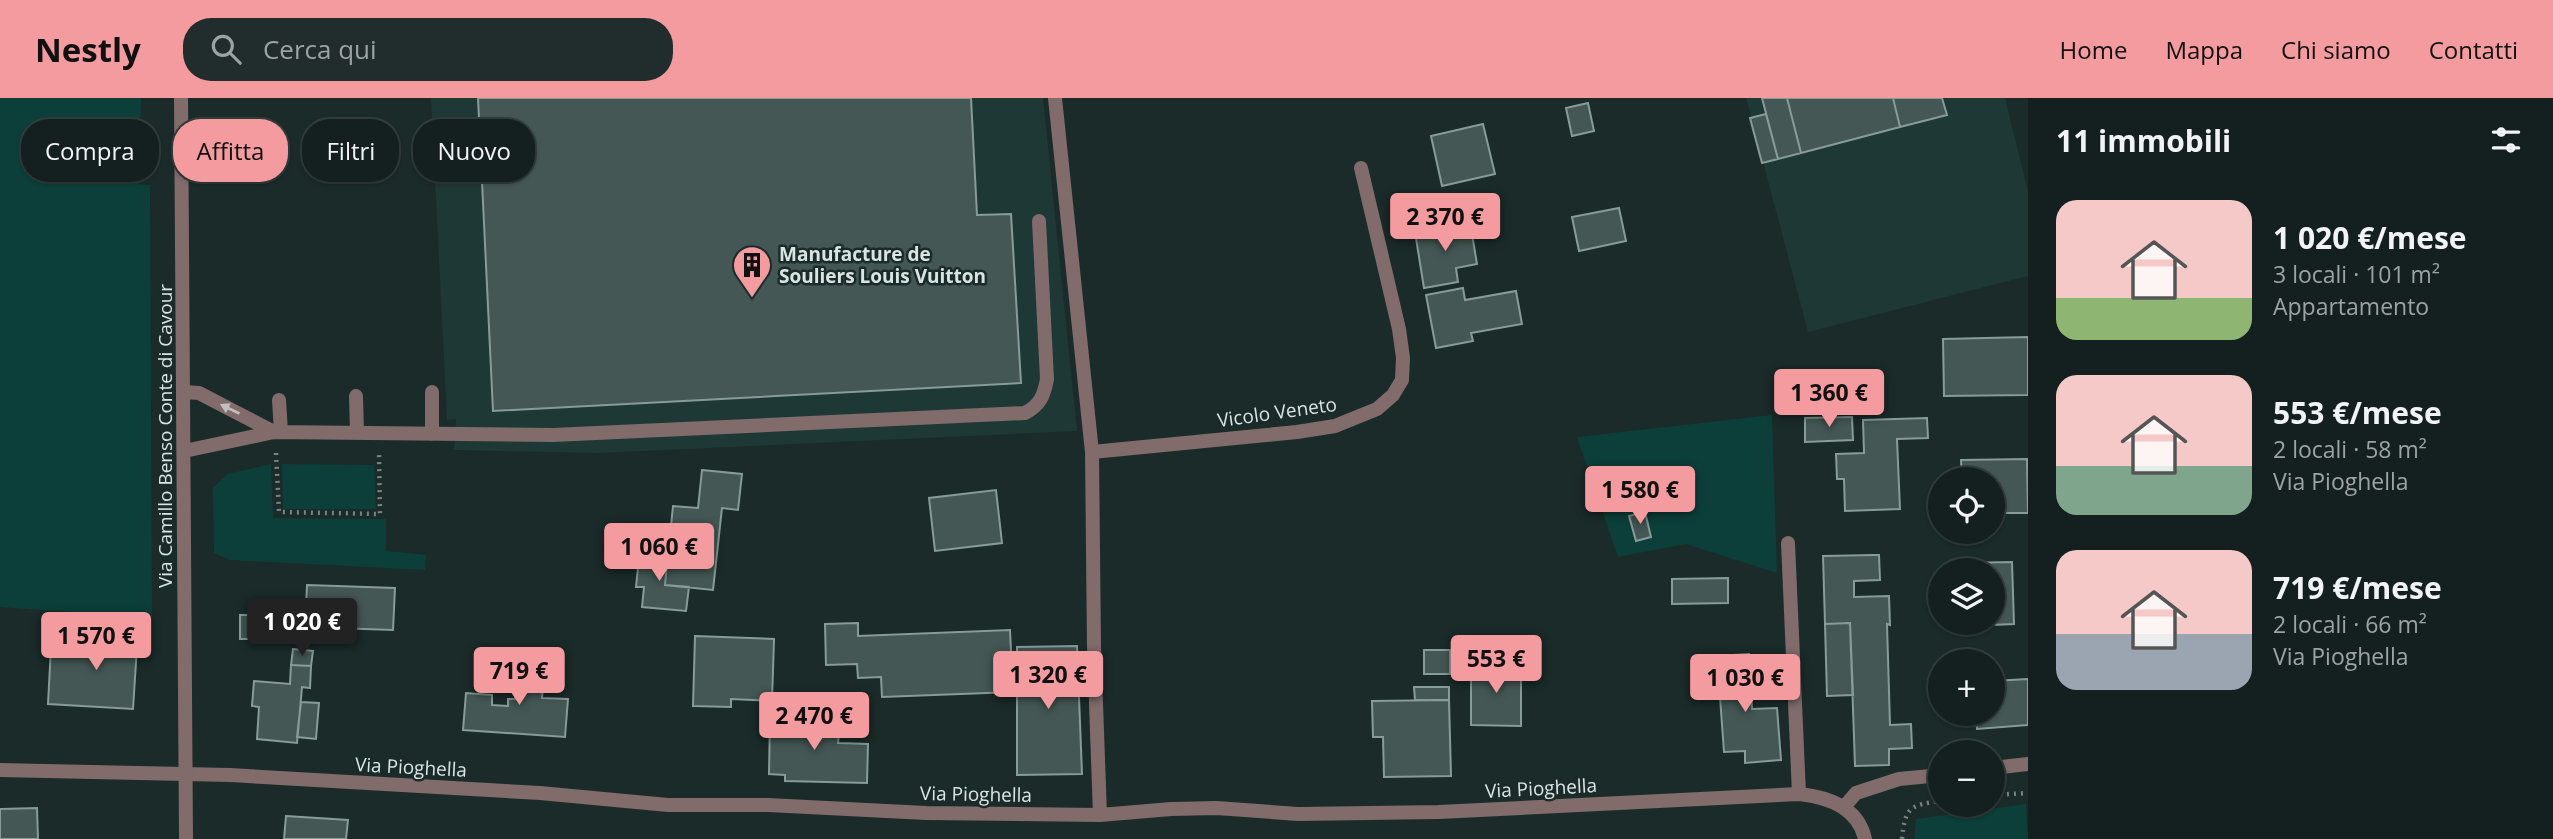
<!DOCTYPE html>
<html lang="it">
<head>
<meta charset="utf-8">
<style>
	body { margin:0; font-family:"Open Sans",sans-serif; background:#212d2c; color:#f1f3f6; height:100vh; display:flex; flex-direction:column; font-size:26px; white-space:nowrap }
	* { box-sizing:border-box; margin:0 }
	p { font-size:23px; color:#9da3a4 }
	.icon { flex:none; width:38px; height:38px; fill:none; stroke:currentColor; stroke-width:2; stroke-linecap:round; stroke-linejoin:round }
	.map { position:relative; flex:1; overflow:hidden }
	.drawer { display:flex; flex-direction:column; background:#14201f; width:525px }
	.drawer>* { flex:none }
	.hud { position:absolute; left:21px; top:21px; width:665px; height:63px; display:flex; gap:14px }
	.controls { position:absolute; left:1928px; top:369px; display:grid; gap:14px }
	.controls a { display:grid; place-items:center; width:77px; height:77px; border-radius:50%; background:#14201f; box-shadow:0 2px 5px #0004,0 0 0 2px #333e3d; font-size:35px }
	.price { position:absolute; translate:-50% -60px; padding:0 16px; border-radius:7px; background:#f49b9f; color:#111; font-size:23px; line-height:46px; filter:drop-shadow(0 2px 4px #0008) }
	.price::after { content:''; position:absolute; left:50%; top:42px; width:21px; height:16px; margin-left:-10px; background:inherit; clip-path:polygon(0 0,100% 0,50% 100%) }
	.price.on { background:#222; color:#fff }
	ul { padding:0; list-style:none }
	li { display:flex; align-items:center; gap:21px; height:175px; padding:0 28px }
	li span { display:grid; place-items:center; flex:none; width:196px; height:140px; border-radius:21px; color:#555 }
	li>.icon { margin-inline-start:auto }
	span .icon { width:84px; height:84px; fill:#fffc; stroke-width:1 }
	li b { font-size:30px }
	h2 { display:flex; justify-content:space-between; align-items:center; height:84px; padding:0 28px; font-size:30px }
	.chip { padding:0 24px; border-radius:28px; background:#14201f; box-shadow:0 2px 5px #0004,0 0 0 2px #333e3d; font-size:24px; line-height:63px }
	.chip.on { background:#f49b9f; color:#111 }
	header { display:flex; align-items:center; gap:42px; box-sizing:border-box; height:98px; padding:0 35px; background:#f49b9f; color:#111 }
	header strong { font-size:33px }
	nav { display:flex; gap:38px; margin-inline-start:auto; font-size:24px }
	.search { width:490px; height:63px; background:#212d2c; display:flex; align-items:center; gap:18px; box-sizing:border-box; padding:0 24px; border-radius:28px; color:#9da3a4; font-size:26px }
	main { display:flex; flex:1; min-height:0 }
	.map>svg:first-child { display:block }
</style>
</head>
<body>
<header>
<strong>Nestly</strong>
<div class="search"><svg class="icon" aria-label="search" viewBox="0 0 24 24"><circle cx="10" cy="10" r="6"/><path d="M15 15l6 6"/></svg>Cerca qui</div>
<nav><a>Home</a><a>Mappa</a><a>Chi siamo</a><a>Contatti</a></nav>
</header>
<main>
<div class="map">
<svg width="2028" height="741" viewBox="0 0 2028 741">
	<rect width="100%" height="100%" fill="#1a2b29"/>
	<!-- built -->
	<path fill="#1e3835" d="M431,0H1043L1077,333L598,355L454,352L456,321L447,322Z
		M1746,0H2005L2028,93V178L1808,234Z"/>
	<!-- green -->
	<path fill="#0c3f3a" d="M0,0H141L139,86L150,87L152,520L0,509Z
		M1772,317L1777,475L1686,446L1618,459L1577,339Z
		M271,366L273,420L386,421V453L426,457L425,472L230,462L214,455L213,390L227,376Z
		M282,366L374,367L376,411H283Z
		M2026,706L2028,741H1914L1916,721Z"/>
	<!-- building -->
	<path fill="#445754" stroke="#879b98" stroke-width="2" d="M478,0H971L977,117L1011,116L1021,285L493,313Z
		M1762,0H1787L1801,55L1778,61Z
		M1787,0H1893L1900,29L1801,55Z
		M1893,0H1942L1947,17L1900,29Z
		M1588,5L1594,33L1572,38L1566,10Z
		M1766,16L1778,61L1762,65L1750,20Z
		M1483,26L1495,76L1442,88L1431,38Z
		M1619,110L1626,143L1579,153L1572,119Z
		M1470,124L1477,166L1456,170L1458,184L1424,190L1415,134Z
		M1463,190L1465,202L1516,193L1522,226L1471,235L1473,243L1436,250L1426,197Z
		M2028,239V297L1944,298L1943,241Z
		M1852,319L1853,342L1805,344V320Z
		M1927,320L1928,340L1897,341L1900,411L1845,413L1844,381H1837L1836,356L1864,355L1863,322Z
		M2027,361L2028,415H1993V382H1962L1961,362Z
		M702,372L742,376L738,412L722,410L713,492L665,487L673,408L698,410Z
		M996,392L1002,445L935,453L929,400Z
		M1645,414L1651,439L1636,443L1629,418Z
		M640,450L668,454L665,487L689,489L686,513L642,509L644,489H636Z
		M1874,457H1879L1880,482L1854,483V499L1889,498L1890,527L1887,526L1890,627L1911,626L1912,650L1889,651V667L1855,668L1850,525L1825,526L1823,458Z
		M2012,464L2014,526L1944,529V525H1993V472H1959V465Z
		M1728,480V505L1672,506V481Z
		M307,487L395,490L393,532L305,529Z
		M240,517H296V541H240Z
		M858,525V538L1010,532L1013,594L882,599L881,579L858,580L857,566L826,567L825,526Z
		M1850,525L1853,597L1827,598L1825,526Z
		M93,530L138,533L133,611L48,606L51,549L92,551Z
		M695,538L774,541L772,603L731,601V609L693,608Z
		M1077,548L1082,676L1017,677V549Z
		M293,551L313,553L311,568L291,567Z
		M1424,552H1450V576H1424Z
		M1749,556L1752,611L1777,610L1781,662L1745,665V653L1724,654L1717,558Z
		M518,559L545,561L542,600L568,601L565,639L463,632L466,595L492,597V607L508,608V601H515Z
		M1471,566H1521V628L1471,627Z
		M291,567L311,568L310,590L302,589L297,645L257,641L259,609L252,608L254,583L290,586Z
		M2028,581V627L1977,631L1976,616H1993V583Z
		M1414,589H1449V602H1415Z
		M1449,602L1451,678L1384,679L1383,639H1373L1372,603Z
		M301,604L319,605L316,641L297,639Z
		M770,618L833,620V635H839L838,645L868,646L867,685L785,683V677L769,676Z
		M37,710L38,741H0V711Z
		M286,718L348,722L346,741H284Z"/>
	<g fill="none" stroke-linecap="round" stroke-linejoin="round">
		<!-- path -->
		<path stroke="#768482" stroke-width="4.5" stroke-dasharray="2 5" stroke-linecap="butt" d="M276,355L279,414L380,416L379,356
			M1993,697L2028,695
			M1902,741C1905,709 1910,707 1941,703"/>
		<!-- service -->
		<path stroke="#816b6b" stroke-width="14" d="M184,294L199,295L274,334
			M356,298L357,335
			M279,302L281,334
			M432,336V294
			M184,353L274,334L553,337L1025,315C1040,307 1044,298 1047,281L1039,123
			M1788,445L1799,696"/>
		<!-- minor -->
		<path stroke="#816b6b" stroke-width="14" d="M1055,0L1092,354L1094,549L1100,717
			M1092,354L1297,334L1335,328L1377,311L1393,297L1402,282L1403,260L1399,231L1361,70
			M1993,670L2028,666
			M0,672L230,677L540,695L668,707H768L926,715L1100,717L1171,711L1217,710L1298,716L1439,714L1799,696C1828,699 1858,709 1865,741
			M1844,709L1856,695L1899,681L1941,677"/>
		<!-- tertiary -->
		<path stroke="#816b6b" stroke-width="14" d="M181,0L186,741"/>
	</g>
	<!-- one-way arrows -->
	<defs><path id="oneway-solid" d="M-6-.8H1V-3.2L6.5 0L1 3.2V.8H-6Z" transform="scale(1.75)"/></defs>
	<use fill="#bfc0bf" href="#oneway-solid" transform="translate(230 311) rotate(-154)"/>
	<!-- icons -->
	<defs>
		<symbol id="building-pin" viewBox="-11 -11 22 30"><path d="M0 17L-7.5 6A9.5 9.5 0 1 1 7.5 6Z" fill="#f49b9f" stroke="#1a2b29"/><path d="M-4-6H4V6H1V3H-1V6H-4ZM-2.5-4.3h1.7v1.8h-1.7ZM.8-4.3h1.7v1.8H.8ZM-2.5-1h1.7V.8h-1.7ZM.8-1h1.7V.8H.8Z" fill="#111"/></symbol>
	</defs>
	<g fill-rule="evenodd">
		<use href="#building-pin" x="730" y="145" width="44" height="60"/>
	</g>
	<g text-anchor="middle" stroke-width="5" stroke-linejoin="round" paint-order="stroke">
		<!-- poi labels -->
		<g font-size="19" font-weight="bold" fill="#dae4e3" stroke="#1a2b29" text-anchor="start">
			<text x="779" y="163">Manufacture de<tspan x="779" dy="22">Souliers Louis Vuitton</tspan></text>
		</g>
		<!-- street labels -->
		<g font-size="19" fill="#dae4e3" stroke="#1a2b29">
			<text transform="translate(1277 314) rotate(-8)" y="7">Vicolo Veneto</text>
			<text transform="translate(165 338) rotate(-90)" y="7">Via Camillo Benso Conte di Cavour</text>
			<text transform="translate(411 669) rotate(3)" y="7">Via Pioghella</text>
			<text transform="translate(1541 690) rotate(-3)" y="7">Via Pioghella</text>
			<text transform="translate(976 696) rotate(1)" y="7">Via Pioghella</text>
		</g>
	</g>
</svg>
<div class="controls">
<a><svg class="icon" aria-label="locate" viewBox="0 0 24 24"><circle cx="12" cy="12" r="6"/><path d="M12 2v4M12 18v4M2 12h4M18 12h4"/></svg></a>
<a><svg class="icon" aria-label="layers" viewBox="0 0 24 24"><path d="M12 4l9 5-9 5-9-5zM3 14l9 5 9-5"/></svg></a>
<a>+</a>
<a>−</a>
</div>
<b class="price" style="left:1445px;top:155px">2 370 €</b>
<b class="price" style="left:1829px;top:331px">1 360 €</b>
<b class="price" style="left:1640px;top:428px">1 580 €</b>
<b class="price" style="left:659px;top:485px">1 060 €</b>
<b class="price on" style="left:302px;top:560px">1 020 €</b>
<b class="price" style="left:96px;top:574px">1 570 €</b>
<b class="price" style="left:1496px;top:597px">553 €</b>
<b class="price" style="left:519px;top:609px">719 €</b>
<b class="price" style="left:1048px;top:613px">1 320 €</b>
<b class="price" style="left:1745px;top:616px">1 030 €</b>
<b class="price" style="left:814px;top:654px">2 470 €</b>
<div class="hud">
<a class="chip">Compra</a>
<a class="chip on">Affitta</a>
<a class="chip">Filtri</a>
<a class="chip">Nuovo</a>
</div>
</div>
<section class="drawer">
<h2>11 immobili<svg class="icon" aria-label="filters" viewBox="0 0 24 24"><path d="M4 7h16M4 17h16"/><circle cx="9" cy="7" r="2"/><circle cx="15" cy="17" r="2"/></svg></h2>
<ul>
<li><span style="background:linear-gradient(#f6c9c9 70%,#8fb573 0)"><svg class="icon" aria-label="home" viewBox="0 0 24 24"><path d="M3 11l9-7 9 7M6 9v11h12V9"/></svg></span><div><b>1 020 €/mese</b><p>3 locali · 101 m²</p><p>Appartamento</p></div></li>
<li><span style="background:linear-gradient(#f6c9c9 65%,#7fa58c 0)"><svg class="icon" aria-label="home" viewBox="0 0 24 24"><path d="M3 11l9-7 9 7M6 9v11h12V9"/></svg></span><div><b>553 €/mese</b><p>2 locali · 58 m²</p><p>Via Pioghella</p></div></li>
<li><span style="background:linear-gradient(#f6c9c9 60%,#9aa5b1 0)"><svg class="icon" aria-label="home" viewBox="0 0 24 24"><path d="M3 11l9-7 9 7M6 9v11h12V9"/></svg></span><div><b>719 €/mese</b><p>2 locali · 66 m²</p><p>Via Pioghella</p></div></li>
</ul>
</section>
</main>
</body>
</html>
